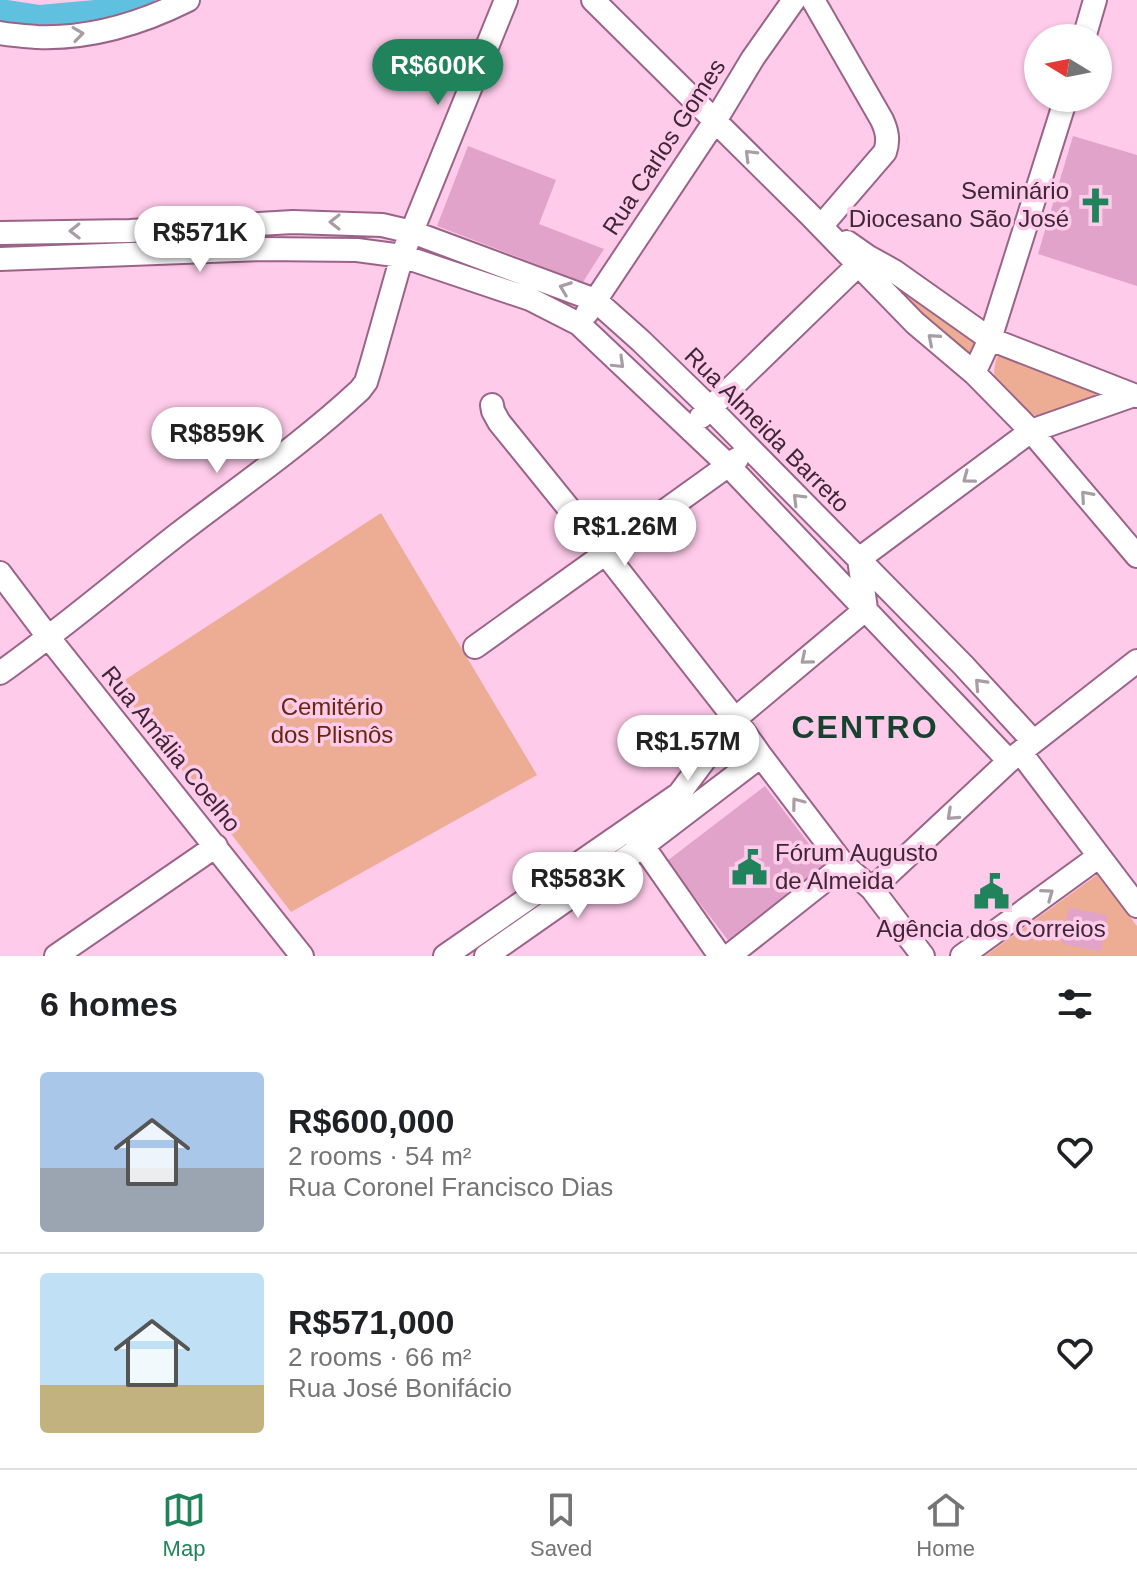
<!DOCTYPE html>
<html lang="en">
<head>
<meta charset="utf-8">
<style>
	body { margin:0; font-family:Arial,sans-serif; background:#f2f2f2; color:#202124; height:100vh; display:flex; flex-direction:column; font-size:30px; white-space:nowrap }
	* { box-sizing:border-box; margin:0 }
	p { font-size:26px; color:#757577 }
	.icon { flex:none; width:44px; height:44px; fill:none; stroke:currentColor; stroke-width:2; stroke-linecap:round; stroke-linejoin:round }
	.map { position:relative; height:956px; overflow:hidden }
	.panel { display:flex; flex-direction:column; background:#fff; flex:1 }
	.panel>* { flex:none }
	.needle { width:52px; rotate:280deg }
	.fabs { position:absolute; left:1024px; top:24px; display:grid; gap:16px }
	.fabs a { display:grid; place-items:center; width:88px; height:88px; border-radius:50%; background:#fff; box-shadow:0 2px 6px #0004; font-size:40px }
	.price { position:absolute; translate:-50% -68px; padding:0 18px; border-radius:28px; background:#fff; color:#222; font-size:26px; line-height:52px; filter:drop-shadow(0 2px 4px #0008) }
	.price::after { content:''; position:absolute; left:50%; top:48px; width:24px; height:18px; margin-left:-12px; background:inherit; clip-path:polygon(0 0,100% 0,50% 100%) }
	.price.active { background:#21835b; color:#fff }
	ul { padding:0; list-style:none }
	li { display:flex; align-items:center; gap:24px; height:200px; padding:0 40px }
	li+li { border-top:2px solid #e0e0e0 }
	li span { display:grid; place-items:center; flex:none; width:224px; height:160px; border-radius:8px; color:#555 }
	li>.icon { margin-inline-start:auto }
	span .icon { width:96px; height:96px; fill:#fffc; stroke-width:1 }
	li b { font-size:34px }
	h2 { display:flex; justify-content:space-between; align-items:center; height:96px; padding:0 40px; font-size:34px }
	.menu { display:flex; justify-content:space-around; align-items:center; height:112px; border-top:2px solid #e0e0e0; background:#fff; font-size:22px; color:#757577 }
	.menu a { display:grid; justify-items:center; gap:4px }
	.menu .active { color:#21835b }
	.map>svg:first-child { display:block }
</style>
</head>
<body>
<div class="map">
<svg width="1137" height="956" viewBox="0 0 1137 956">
	<rect width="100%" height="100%" fill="#fecbea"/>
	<!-- green -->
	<path fill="#edac94" d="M866,262L946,315L976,342L966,359Z
		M1005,353L1109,397L1039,418C1014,401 985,393 997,357Z
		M381,513L537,775L291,912L117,685Z
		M1097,875L1137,926V956H985Z"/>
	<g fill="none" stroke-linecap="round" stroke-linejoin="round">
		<!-- canal -->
		<path stroke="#60c0df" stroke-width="24" d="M0,11L40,17L117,10L143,0"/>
	</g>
	<!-- building -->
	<path fill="#e2a3ca" d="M1073,136L1137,155V286L1038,254Z
		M468,146L556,180L539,224L604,249L583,282L437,226Z
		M765,786L831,873L731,944L667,861Z
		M1069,908L1107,915L1101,951L1062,944Z"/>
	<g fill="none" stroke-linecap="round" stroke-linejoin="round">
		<defs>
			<path id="minor" d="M593,0L809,214L915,323L974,373L1031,431L1137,556
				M813,0L882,120C887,131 889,140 885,152L823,224
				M0,33C12,35 25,36 37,37C89,39 142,23 188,0
				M1084,38L1095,0
				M0,233L130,231L293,222L382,225L412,232L595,300L641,341L711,409L963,665L1033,741
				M847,242L867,256L894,271L990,339L1136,396
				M0,259L262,249L357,250L402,256L530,299L579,324L727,464L1009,761
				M587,313L715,121L753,58L794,0
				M974,373L990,339L1066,98
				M492,405L493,411L499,422L605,553L735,719L761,756L844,865L872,889L923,956
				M701,417L858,265
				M0,573L49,638L302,956
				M475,647L737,459
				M0,673C62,629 119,580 178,534C239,487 303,443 360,390L366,382L372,362L402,256L506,0
				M1021,753L1137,906
				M634,835L643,846L720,956
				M872,889L1009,761L1137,661
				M56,956L216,846
				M445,956L679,794L735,719L866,609L859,559L1031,431L1131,396
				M486,956L643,846L761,756
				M729,956L844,865
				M962,956L1098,857"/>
		</defs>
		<!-- minor casing -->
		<use href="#minor" stroke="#9c6388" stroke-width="26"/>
		<!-- minor -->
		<use href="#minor" stroke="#fff" stroke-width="22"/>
	</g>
	<!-- one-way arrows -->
	<defs><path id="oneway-chevron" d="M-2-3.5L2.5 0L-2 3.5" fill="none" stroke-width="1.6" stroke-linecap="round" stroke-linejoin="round" transform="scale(2)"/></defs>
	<g stroke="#a99da5">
		<use href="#oneway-chevron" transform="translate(78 34) rotate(-8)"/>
		<use href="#oneway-chevron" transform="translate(750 155) rotate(-135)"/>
		<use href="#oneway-chevron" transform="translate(335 222) rotate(-180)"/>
		<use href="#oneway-chevron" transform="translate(75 231) rotate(179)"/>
		<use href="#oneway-chevron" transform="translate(565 288) rotate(-159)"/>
		<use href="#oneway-chevron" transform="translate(933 339) rotate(-139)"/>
		<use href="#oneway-chevron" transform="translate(619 363) rotate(44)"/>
		<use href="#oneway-chevron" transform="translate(968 478) rotate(143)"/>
		<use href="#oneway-chevron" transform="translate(1086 496) rotate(-131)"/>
		<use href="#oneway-chevron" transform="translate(798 499) rotate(-135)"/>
		<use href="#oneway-chevron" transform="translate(806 659) rotate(140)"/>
		<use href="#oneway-chevron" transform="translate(980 684) rotate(-133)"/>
		<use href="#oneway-chevron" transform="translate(797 803) rotate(-127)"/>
		<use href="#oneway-chevron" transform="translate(952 815) rotate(137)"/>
		<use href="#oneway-chevron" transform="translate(1048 894) rotate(-36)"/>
	</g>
	<!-- icons -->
	<defs>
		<symbol id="church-bare" viewBox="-9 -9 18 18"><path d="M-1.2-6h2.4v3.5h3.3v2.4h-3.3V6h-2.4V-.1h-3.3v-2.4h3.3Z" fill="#21835b" stroke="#fecbea" stroke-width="2.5" paint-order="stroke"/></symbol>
		<symbol id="civic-bare" viewBox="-9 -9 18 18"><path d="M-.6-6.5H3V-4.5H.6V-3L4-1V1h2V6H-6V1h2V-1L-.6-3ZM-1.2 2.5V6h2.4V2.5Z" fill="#21835b" stroke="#fecbea" stroke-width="2.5" paint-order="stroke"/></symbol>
	</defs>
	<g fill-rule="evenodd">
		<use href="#church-bare" x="1070" y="180" width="51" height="51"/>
		<use href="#civic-bare" x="724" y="842" width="51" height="51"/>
		<use href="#civic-bare" x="966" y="866" width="51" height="51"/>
	</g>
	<g text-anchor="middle" stroke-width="7" stroke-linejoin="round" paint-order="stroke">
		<!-- street labels -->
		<g font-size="24" fill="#3f2636" stroke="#fecbea">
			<text transform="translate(664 147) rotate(-57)" y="8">Rua Carlos Gomes</text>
			<text transform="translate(767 430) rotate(45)" y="8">Rua Almeida Barreto</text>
			<text transform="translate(171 749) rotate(51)" y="8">Rua Amália Coelho</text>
		</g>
		<!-- poi labels -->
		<g font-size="24" fill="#3f2636" stroke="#fecbea" text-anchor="end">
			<text x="1069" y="199">Seminário<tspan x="1069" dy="28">Diocesano São José</tspan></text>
			<text x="775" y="861" text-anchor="start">Fórum Augusto<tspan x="775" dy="28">de Almeida</tspan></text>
			<text x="991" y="937" text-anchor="middle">Agência dos Correios</text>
		</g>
		<!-- park labels -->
		<g font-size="24" fill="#6a2707" stroke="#fecbea">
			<text x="332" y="715">Cemitério<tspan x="332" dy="28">dos Plisnôs</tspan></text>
		</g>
		<!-- district labels -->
		<g font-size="32" font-weight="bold" letter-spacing="2" fill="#16422f" stroke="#fecbea">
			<text x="865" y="738">CENTRO</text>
		</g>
	</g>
</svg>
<div class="fabs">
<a><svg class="needle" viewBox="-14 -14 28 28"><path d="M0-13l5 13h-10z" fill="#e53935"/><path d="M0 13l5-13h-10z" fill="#757577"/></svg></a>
</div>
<b class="price active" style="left:438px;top:107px">R$600K</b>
<b class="price" style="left:200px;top:274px">R$571K</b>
<b class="price" style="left:217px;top:475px">R$859K</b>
<b class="price" style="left:625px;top:568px">R$1.26M</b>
<b class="price" style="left:688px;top:783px">R$1.57M</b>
<b class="price" style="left:578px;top:920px">R$583K</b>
</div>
<section class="panel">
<h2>6 homes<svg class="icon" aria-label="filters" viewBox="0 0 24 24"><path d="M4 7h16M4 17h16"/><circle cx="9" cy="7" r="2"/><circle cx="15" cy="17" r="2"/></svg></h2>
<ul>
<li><span style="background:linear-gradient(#a9c7e8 60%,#9aa5b1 0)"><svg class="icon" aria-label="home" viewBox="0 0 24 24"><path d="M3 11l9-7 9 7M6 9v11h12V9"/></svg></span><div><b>R$600,000</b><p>2 rooms · 54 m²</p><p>Rua Coronel Francisco Dias</p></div><svg class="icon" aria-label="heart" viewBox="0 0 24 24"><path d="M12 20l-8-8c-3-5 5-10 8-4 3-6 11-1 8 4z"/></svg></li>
<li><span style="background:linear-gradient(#bfe0f5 70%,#c2b280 0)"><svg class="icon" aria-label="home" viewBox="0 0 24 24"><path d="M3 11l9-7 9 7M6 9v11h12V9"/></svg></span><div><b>R$571,000</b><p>2 rooms · 66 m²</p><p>Rua José Bonifácio</p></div><svg class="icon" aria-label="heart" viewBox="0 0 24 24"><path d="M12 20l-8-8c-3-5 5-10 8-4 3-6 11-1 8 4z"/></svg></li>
</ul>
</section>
<nav class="menu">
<a class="active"><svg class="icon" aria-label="map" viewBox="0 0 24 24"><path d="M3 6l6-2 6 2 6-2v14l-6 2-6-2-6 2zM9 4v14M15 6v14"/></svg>Map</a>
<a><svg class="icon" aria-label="saved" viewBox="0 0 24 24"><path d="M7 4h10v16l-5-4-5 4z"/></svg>Saved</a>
<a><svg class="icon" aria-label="home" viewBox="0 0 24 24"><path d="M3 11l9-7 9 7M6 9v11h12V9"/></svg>Home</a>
</nav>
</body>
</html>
